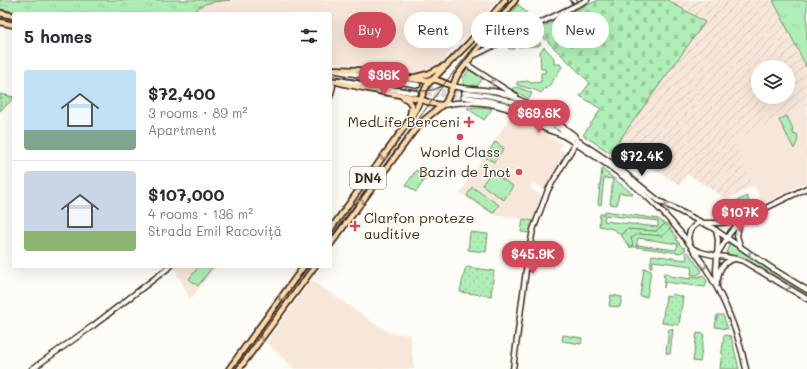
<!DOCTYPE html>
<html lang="en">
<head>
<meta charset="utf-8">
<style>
	body { margin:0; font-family:Mali,sans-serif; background:#f7f7f7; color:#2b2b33; height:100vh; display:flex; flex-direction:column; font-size:15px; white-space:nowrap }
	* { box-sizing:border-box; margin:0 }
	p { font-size:13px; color:#7c7c81 }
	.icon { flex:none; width:22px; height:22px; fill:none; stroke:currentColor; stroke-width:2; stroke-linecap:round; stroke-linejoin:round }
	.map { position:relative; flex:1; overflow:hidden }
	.sheet { position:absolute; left:12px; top:12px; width:320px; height:256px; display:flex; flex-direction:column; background:#fff; border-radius:4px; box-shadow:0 4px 16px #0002 }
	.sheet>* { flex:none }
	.top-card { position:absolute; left:344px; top:12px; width:380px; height:36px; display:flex; gap:8px }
	.fabs { position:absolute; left:751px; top:60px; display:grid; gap:8px }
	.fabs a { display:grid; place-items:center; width:44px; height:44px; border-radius:50%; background:#fff; box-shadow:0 4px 16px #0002; font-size:20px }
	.price { position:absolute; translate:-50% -34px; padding:0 9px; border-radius:14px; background:#d1495b; color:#fff; font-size:13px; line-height:26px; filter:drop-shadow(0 1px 2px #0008) }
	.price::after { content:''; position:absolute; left:50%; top:24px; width:12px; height:9px; margin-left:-6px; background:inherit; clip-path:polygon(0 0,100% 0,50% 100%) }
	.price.on { background:#222; color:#fff }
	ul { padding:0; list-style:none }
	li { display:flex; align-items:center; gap:12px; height:100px; padding:0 12px }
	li+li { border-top:1px solid #e1e1e2 }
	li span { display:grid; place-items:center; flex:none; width:112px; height:80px; border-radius:4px; color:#555 }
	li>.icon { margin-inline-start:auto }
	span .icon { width:48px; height:48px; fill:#fffc; stroke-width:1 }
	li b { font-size:17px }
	h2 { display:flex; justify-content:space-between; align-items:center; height:48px; padding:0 12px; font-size:17px }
	.pill { padding:0 14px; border-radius:18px; background:#fff; box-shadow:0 4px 16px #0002; font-size:14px; line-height:36px }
	.pill.on { background:#d1495b; color:#fff }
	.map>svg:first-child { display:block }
</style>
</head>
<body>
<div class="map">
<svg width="807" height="369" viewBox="0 0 807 369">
	<defs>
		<pattern id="industrial-furrows" width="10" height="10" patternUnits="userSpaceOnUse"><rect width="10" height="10" fill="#f7e7db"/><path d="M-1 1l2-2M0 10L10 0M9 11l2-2" fill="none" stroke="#d5c6bc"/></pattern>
		<pattern id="grass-tufts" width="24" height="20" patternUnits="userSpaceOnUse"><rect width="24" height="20" fill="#afefb7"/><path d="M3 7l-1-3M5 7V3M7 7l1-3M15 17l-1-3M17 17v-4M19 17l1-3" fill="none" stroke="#97cd9d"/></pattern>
		<pattern id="forest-crowns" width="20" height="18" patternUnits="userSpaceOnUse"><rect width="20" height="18" fill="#afefb7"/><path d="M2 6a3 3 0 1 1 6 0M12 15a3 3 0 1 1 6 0" fill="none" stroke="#97cd9d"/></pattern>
		<pattern id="cemetery-stones" width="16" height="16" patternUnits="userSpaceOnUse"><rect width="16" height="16" fill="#afefb7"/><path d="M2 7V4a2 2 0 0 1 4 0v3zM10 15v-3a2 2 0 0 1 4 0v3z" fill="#97cd9d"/></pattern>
		<pattern id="park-dots" width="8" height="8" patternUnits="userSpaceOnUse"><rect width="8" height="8" fill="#afefb7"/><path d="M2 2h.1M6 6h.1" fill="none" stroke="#97cd9d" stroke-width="1.8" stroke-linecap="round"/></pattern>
	</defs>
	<rect width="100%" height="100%" fill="#fdfcf7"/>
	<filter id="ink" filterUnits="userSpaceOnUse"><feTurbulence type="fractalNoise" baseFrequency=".025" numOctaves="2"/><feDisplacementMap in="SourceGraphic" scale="8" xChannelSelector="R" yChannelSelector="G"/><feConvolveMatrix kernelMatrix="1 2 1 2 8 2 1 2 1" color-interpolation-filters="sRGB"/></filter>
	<g filter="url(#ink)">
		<!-- built -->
		<path fill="#f7e7db" d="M230,0H497L471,32L454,47L444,60L429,71L422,74L351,64L330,63V14H193L197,8L204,3Z
			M807,105V182L763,204L732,141Z
			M512,114L528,122L562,144L559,149L566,153L545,190L533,182L530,188L542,196L533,220L493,215L460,193Z
			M175,266H216L190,300L174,267Z
			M311,280L389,333L410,335L414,369H294L266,342Z"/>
		<!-- industrial -->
		<path fill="url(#industrial-furrows)" fill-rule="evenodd" d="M667,0H774L807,67V105L733,141L754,186L727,199L687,174L680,185L615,145L704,22ZM758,67H788V97H758Z"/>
		<!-- grass -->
		<path fill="url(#grass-tufts)" stroke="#758c6a" d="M0,0H230C216,2 201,1 193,14H33L0,9Z
			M773,0H807V68Z
			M482,107L492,109L484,120L467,108Z
			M730,243L807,292V296L751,262L726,253Z"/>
		<!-- forest -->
		<path fill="url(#forest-crowns)" stroke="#758c6a" d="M469,70L483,78L476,88L466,87L463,84V78Z"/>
		<!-- cemetery -->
		<path fill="url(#cemetery-stones)" stroke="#758c6a" d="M598,0H667L705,22L610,153L583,135L601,109L580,96L590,83L536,30Z"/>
		<!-- park -->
		<path fill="url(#park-dots)" stroke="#758c6a" d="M518,4L527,13L524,14L526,17L511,24L509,21L504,24L503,23Z
			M0,94L14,97V98L0,111Z
			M416,170L426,178L416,192L406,185Z
			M747,196L752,208L738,214L732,203Z
			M523,219L533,221L530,233L521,232Z
			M666,223L670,228L663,237L639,234L631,247L630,248L621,235L625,230L629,229L656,231Z
			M470,232L488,234L486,252L468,250Z
			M467,267L494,271L491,296L460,292L465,269Z
			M672,294L683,297L679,325H678L662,323L666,296L671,297Z
			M717,315H723L728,329L715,327Z
			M563,335L582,338L581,344L562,341Z
			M724,335L731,336L739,369H720Z"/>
		<!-- garden -->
		<path fill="#afefb7" stroke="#758c6a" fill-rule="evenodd" d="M533,36L541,44L538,46L514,47V49H509L508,47L511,46Z
			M544,47L554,58V64H560L562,67L547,89L545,88L541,93L535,90L517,85V82L529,81L530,83L541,82V73H545V69H541L540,52Z
			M514,87L520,88L532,93L529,99L512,89Z
			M787,116L793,129L792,130L794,135L797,134C799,141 796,143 794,149L779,120Z
			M495,142L504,148L494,162L485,157Z
			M602,169L633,194L619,193L617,205L610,204L613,179L604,178L601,205L598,204Z
			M491,172L513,186L504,200L482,185Z
			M472,187L499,205L493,213L467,196Z
			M605,211L659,219L665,224L656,231L629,229L625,230L621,235L613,229L599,226L600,214H604ZM605,215L658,221V227L604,221Z
			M670,228L677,238L676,239L683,248L684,247L686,250L680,253L636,247L637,245L676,250L678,244L638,238L636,247H631L633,245L631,238L639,234L663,236Z
			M688,252L702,272L697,275L691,274L692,266L653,261L652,267H650L652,255L686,260L687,256L685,253Z
			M199,266H213L198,286L189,279Z
			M644,268L651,271L647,297L640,296Z
			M664,273L670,274V276L691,279V276L698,277L703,275L707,281L705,287L665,282L664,288L665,277L663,276Z
			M611,295L622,297L620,307L609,306Z
			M669,329H673L670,354L666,353Z
			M697,333L704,334L700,362L693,361Z"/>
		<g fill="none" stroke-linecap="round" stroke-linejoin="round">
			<!-- secondary-tunnel -->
			<path stroke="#d6d2cc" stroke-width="4" stroke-dasharray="4 2" stroke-linecap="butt" d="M418,85L444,91L464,93
				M416,93L463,97"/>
			<defs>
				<path id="secondary" d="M573,0H574
					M473,56L587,0
					M466,64L516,96
					M337,71L418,85
					M338,80L416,93
					M330,81L333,86L330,97
					M452,86C467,90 483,89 498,92C527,99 550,118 574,135L577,140L616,166L659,201L711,227L773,269L807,290
					M464,93C481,94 499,96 515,103C536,111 555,126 573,138
					M463,97C504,101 521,108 555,131
					M443,105C465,100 493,102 514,111C525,116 535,124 546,129C550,131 555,132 560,134C572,140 584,150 596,157C672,207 727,279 746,369
					M739,224L737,236L740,245
					M716,230L718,240L716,271L717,285
					M689,242L688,238L690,231L693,227L698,223H720L741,220L807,188
					M694,249C707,257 728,255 743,261L807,299
					M718,253L730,233L740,221
					M718,279C719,268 724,261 735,259
					M32,369L94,325L171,266
					M513,369L528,255L533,230L548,190L575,144"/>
				<path id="primary" d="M0,13L14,16
					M0,22L14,25
					M330,69L357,70L419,80H437L452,86
					M412,78L428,74L444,66
					M330,80C358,88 387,92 415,98C425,100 432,105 442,105
					M404,98L408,100L412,105L410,116
					M330,230L406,125L416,109L427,85L469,43L505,0
					M330,245L414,131L424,120L446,102L457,76L515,0
					M229,369L304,266
					M239,369L315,266"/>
			</defs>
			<!-- secondary casing -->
			<use href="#secondary" stroke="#3b2a1e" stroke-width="7"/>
			<!-- primary casing -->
			<use href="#primary" stroke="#3b2a1e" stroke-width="8"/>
			<!-- secondary -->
			<use href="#secondary" stroke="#fdfcf7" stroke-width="4"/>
			<!-- primary -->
			<use href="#primary" stroke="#fedbac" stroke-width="4.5"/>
			<!-- tram -->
			<path stroke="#3b2a1e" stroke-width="1" d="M0,18L14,21
				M330,75L424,91L433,90L442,86
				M330,238L445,83L511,0
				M233,369L309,266"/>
		</g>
		<!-- one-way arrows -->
		<defs><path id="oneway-chevron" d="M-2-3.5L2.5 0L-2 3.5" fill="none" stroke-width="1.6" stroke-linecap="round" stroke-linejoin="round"/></defs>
		<g stroke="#9c938a">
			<use href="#oneway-chevron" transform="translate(493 82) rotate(-147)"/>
			<use href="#oneway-chevron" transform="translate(667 206) rotate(-152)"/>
			<use href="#oneway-chevron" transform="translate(751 254) rotate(-145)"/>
			<use href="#oneway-chevron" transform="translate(704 266) rotate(56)"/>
			<use href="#oneway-chevron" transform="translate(788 287) rotate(32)"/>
		</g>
		<g stroke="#9c8265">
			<use href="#oneway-chevron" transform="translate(383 157) rotate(126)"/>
			<use href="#oneway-chevron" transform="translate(361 202) rotate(-54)"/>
			<use href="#oneway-chevron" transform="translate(281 298) rotate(126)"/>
			<use href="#oneway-chevron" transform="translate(261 339) rotate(-54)"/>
		</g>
	</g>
	<!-- markers -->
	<g fill="#d1495b" stroke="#fdfcf7" stroke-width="1.5">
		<path d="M467 116h4v4h4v4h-4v4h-4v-4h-4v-4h4z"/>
		<circle cx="460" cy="137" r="4"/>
		<circle cx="519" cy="172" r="4"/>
		<path d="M353 220h4v4h4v4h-4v4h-4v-4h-4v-4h4z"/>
	</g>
	<g text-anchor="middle" stroke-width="3" stroke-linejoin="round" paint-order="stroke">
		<!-- shield labels -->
		<rect fill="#fdfcf7" stroke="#75695f" stroke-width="1" x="350" y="167" width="36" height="22" rx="3"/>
		<g font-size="13" font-weight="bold" fill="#3b2a1e">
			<text x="368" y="183">DN4</text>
		</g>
		<!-- poi labels -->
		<g font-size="14" fill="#3b2a1e" stroke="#fdfcf7" text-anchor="end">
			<text x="460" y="127">MedLife Berceni</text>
			<text x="460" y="157" text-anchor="middle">World Class</text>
			<text x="511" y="177">Bazin de Înot</text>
			<text x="364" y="223" text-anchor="start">Clarfon proteze<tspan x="364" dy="16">auditive</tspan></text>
		</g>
	</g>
</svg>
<div class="fabs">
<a><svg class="icon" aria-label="layers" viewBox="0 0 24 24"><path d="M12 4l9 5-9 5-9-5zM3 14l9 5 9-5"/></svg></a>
</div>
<b class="price" style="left:384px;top:96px">$36K</b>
<b class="price" style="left:539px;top:134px">$69.6K</b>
<b class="price on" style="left:642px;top:177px">$72.4K</b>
<b class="price" style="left:740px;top:233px">$107K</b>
<b class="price" style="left:533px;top:275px">$45.9K</b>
<div class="top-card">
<a class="pill on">Buy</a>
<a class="pill">Rent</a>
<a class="pill">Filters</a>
<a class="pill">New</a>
</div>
<section class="sheet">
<h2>5 homes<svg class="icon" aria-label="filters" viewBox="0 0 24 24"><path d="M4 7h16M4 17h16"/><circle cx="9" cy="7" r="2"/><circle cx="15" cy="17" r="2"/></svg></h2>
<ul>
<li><span style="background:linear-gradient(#bfe0f5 75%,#7fa58c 0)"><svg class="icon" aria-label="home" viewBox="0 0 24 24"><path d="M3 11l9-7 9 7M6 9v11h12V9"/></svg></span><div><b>$72,400</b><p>3 rooms · 89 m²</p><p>Apartment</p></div></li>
<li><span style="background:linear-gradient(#c9d6e8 75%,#8fb573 0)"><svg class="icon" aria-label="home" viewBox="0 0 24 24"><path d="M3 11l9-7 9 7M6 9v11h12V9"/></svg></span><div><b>$107,000</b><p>4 rooms · 136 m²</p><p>Strada Emil Racoviță</p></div></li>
</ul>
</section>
</div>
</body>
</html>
